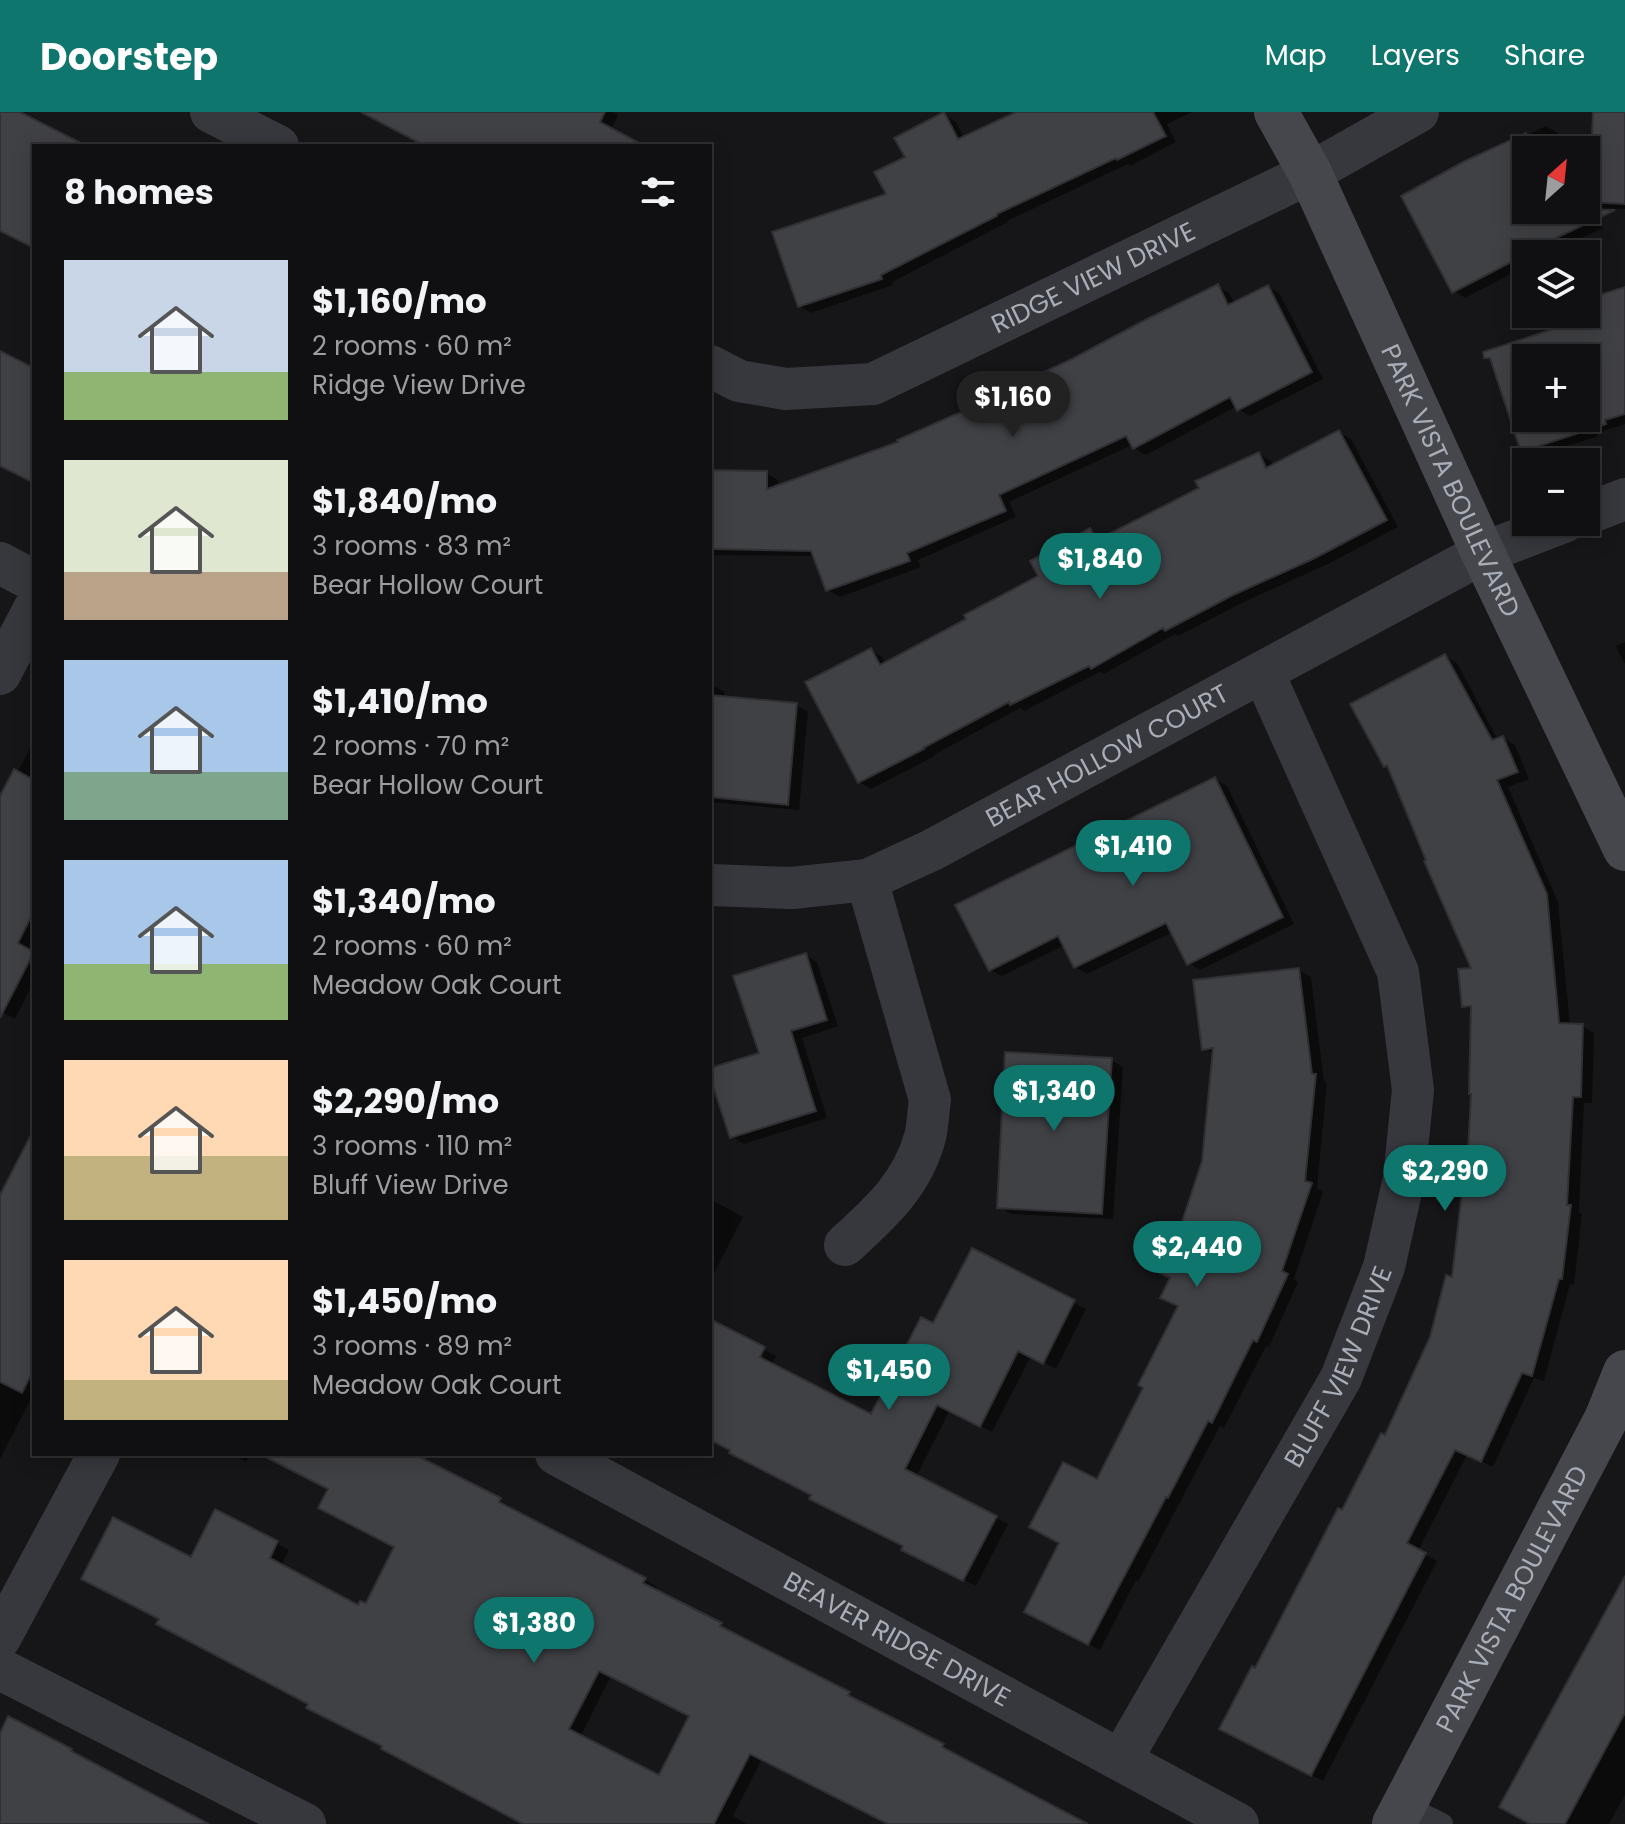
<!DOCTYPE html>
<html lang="en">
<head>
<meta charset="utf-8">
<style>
	body { margin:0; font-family:Poppins,sans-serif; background:#1e1e20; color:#f1f3f6; height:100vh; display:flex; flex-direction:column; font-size:30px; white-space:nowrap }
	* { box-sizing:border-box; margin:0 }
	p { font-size:26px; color:#9c9d9f }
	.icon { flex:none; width:44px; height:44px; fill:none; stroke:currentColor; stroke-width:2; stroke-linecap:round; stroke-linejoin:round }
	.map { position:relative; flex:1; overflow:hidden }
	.drawer { position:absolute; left:32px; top:32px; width:680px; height:1312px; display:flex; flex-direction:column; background:#101012; border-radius:0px; box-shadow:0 4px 20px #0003,0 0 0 2px #303032 }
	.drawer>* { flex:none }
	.needle { width:52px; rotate:27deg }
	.fabs { position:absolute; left:1512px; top:24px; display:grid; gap:16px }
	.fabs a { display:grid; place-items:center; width:88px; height:88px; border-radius:0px; background:#101012; box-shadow:0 4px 20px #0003,0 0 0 2px #303032; font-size:40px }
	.price { position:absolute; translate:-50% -68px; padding:0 18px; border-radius:28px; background:#0f766e; color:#fff; font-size:26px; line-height:52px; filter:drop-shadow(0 2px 4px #0008) }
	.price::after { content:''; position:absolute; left:50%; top:48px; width:24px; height:18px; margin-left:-12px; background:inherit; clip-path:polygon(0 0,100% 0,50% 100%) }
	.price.active { background:#222; color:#fff }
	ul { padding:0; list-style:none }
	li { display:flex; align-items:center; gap:24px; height:200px; padding:0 32px }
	li span { display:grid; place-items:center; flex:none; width:224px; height:160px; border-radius:0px; color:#555 }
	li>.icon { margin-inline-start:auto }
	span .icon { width:96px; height:96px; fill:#fffc; stroke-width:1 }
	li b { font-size:34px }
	h2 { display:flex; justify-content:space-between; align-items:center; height:96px; padding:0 32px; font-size:34px }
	header { display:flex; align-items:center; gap:48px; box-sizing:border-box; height:112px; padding:0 40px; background:#0f766e; color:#fff }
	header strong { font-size:38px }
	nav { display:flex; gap:44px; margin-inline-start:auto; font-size:28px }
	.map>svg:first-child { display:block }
</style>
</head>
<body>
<header>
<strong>Doorstep</strong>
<nav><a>Map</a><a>Layers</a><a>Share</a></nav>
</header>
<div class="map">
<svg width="1625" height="1712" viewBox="0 0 1625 1712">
	<rect width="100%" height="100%" fill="#161618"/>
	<!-- shadow -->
	<path fill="#0007" fill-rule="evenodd" d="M364,0H613L618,3L611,18L633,34H430Z
		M1020,0H1192L1167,12L1176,30L1130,54L1128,52L1007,109L1008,110L892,170L893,173L811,201L799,194L889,83L907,46L944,3L956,10L964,26Z
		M1595,0H1625V97L1603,96L1591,89Z
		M1546,14L1558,21L1566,38H1526V98H1586V80L1603,116L1547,142H1526V154L1465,186L1454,179L1464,52Z
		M1217,174L1229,181L1235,192L1268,175L1280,182L1323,267L1250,304L1238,297L1237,294L1146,343L1134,336L1132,333L1009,390L1016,405L918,448L921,455L840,485L828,478L816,444L710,443V360L766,361L778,368V375L900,331L1073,249Z
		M1625,177V312L1597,321L1598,324L1534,345L1522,338L1490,240L1572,213L1568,202H1586V190ZM1526,246H1586V306H1526Z
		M1339,320L1351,327L1398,415L1328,452L1246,489L1178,524L1175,522L1104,562L1100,560L1024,599L1020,596L934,643L935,644L871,677L859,670L871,538L882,545L886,552L1041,465L1090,418L1103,428L1202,377L1259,342L1271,349L1273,355Z
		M1625,530V552L1616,534Z
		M1445,544L1457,551L1498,628L1503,626L1515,633L1529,667L1508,675L1558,790L1570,913L1582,914L1594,921L1592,991H1584L1579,1100L1582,1102L1574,1173L1570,1172L1544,1269L1534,1266L1493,1355L1467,1343L1418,1439L1437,1449L1323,1669L1234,1623L1256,1558L1386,1325L1431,1226L1453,1167L1468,1083L1473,982V899L1464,893L1474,858L1391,656L1386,653Z
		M710,572L725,580L723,587L796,593L808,600L799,698L710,690Z
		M34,629V829L29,838L34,841V869L15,907L0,899V688L17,661Z
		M1215,667L1227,674L1294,812L1200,858L1188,851L1173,820L1087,862L1075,855L1065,833L1002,864L990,858Z
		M805,843L817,850L838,914L802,926L827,1006L744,1032L732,1025L762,942Z
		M1299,858L1311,865L1324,969L1327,971L1317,1076L1323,1080L1294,1167L1298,1170L1269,1235L1266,1234L1224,1316L1220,1314L1138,1470L1136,1468L1100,1538L1038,1506L1097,1370L1146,1275L1180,1195L1172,1166L1148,1153L1168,1110L1182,1116L1204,1050L1215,943L1204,936Z
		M1111,948L1123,955L1113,1107L1011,1102L999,1095Z
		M34,1021V1286L32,1285L0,1347V1087Z
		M710,1087L743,1105L710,1169Z
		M973,1138L1086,1197L1056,1257L1031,1244L992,1320L950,1298L916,1365L1008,1412L976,1474L915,1444L905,1434L710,1326V1210L776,1244L771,1253L872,1305L934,1214Z
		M230,1342H250L246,1350Z
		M262,1342H411L500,1388L511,1395L510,1398L645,1468L657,1475L654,1479L721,1513L732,1520L731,1522L849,1582L860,1588L859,1591L943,1634L955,1641L953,1643L1084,1712H890L762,1647L733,1704L748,1712H526L320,1602L310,1592L192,1447L216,1400L289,1438L281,1454L359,1496L366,1494L396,1435L330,1376ZM611,1564L691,1604L660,1666L580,1625Z
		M1625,1468V1683L1609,1712H1532Z"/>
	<!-- building -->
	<path fill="#404145" stroke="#303034" stroke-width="2" fill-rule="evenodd" d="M0,0H20L87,34H34V136L0,119Z
		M361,0H605L600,10L645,34H425Z
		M944,0L958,27L1016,0H1153L1166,24L1117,48L1116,46L997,102V104L881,163L882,167L798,195L772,120L886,82L874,60L905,45L894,26Z
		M1593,0H1625V92L1589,90Z
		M1526,21V98H1615L1518,144L1519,146L1452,181L1401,84L1463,50Z
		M1218,172L1228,193L1268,173L1312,260L1237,299L1230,285L1133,337L1126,324L999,383L1006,399L907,441L910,449L826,479L811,439L710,437V358L767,359V377L898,330L897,328L991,287L990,285L1072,247L1145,208Z
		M1625,175V302L1605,308L1606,312L1521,340L1490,246H1484L1483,240L1569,212L1566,202H1586V187ZM1526,246H1586V263L1600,306H1526Z
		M0,239L34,256V371L0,354Z
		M1339,318L1387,408L1315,446L1233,483L1165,519L1163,516L1091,557L1089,554L1010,593L1009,590L923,636L924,637L858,671L805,570L871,536L880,553L966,507L964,503L1038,464L1030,449L1090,416L1097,428L1199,376L1195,369L1259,340L1266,356Z
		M1445,542L1492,628L1503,624L1518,660L1497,668L1547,782L1559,911L1583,912L1581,985H1573L1567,1093H1571L1562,1167H1559L1532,1264L1522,1261L1481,1350L1455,1338L1407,1431L1426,1441L1311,1664L1219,1617L1252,1554L1255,1556L1338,1396L1342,1398L1381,1321L1385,1323L1430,1225L1446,1163L1452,1165L1462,1080H1466L1471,982H1469L1471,894L1462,895L1458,857L1471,856L1424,749L1426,748L1387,653L1384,655L1350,592Z
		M710,583L797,591L788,693L710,685Z
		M14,657L34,668V799L18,831L34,840L0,906V684Z
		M1215,665L1283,805L1187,853L1166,811L1074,856L1058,824L989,859L955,793Z
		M806,841L827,908L791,919L816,999L730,1026L710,965V956L759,941L733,864Z
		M1299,856L1312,962H1316L1305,1069L1312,1071L1282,1159L1288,1162L1257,1230L1253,1228L1212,1311L1208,1309L1168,1386L1166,1385L1088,1533L1024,1500L1059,1431L1029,1415L1063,1350L1097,1367L1143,1276L1138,1273L1178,1194L1160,1186L1170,1166L1145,1154L1165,1111L1181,1113L1202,1049L1213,936L1202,938L1193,868Z
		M1005,940L1112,946L1102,1102L997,1096Z
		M34,1017V1257L22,1281L0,1270V1083Z
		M972,1136L1075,1188L1043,1252L1018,1239L980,1315L937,1293L905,1357L997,1404L963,1469L901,1438L903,1434L809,1387L811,1383L729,1341L730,1338L710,1328V1207L765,1235L760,1245L871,1302L921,1205L933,1211Z
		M260,1342H414L501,1386L499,1390L646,1466L643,1471L722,1511L720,1514L850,1580L848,1583L944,1632L942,1635L1088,1712H888L750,1642L714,1712H523L381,1637L382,1634L306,1596L308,1592L156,1512L159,1507L81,1467L113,1405L191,1445L215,1397L278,1429L270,1446L358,1493L360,1489L366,1491L394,1435L318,1396L328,1377ZM599,1559L689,1604L659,1663L569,1617Z
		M1625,1464V1601L1565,1712H1530L1499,1695Z
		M8,1604L72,1637L71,1639L209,1712H0V1621Z"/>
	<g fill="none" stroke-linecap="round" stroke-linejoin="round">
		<!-- lane -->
		<path stroke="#37383d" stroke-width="22" d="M1404,1693L1442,1712"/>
		<!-- street -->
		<g stroke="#37383d" stroke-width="42">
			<path d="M211,0L278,34"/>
			<path id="s1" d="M710,254L739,269L786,277L873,272L1310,61L1418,0"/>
			<path d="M1586,402L1625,387"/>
			<path d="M0,451L34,469"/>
			<path d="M0,562L34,497"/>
			<path id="s2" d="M710,773L792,776L867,768L932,738L1483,441L1564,410"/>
			<path d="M845,1133C880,1101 912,1073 925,1025C928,1013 928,1000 930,988L867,768"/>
			<path id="s3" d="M556,1342L1238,1712"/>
			<path d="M0,1526L99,1342"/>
			<path d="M0,1557L305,1712"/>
			<path id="s4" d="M1121,1648L1341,1266L1384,1155L1404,1066L1413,978L1398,860L1263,560"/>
		</g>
		<!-- secondary -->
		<g stroke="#45474d" stroke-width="44">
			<path id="s5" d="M1276,0L1310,61L1483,441L1625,737"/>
			<path id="s6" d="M1394,1712L1606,1307L1625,1260"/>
		</g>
	</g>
	<g text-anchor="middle" stroke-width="6" stroke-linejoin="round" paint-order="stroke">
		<!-- street labels -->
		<g font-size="26" fill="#a8adb8" stroke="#111113">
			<text dy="9" stroke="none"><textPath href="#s1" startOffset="412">RIDGE VIEW DRIVE</textPath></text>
			<text dy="9" stroke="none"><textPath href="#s5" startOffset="408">PARK VISTA BOULEVARD</textPath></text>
			<text dy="9" stroke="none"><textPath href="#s2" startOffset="428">BEAR HOLLOW COURT</textPath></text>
			<text dy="9" stroke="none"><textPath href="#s4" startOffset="450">BLUFF VIEW DRIVE</textPath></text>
			<text dy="9" stroke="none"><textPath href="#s6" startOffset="254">PARK VISTA BOULEVARD</textPath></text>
			<text dy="9" stroke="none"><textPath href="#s3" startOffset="388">BEAVER RIDGE DRIVE</textPath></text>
		</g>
	</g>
</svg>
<div class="fabs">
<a><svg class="needle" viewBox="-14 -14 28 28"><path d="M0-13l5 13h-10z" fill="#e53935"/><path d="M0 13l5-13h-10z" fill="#9c9d9f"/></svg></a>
<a><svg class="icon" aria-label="layers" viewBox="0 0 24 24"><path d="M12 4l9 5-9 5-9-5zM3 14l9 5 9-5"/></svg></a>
<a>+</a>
<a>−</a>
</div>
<b class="price active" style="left:1013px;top:327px">$1,160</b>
<b class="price" style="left:1100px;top:489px">$1,840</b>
<b class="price" style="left:1133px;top:776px">$1,410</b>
<b class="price" style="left:1054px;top:1021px">$1,340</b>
<b class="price" style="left:1445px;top:1101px">$2,290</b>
<b class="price" style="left:1197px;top:1177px">$2,440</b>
<b class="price" style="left:889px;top:1300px">$1,450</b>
<b class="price" style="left:534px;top:1553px">$1,380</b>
<section class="drawer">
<h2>8 homes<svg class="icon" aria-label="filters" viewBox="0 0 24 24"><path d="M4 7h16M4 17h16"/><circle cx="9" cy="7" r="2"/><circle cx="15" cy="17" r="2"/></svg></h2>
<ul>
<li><span style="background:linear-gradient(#c9d6e8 70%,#8fb573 0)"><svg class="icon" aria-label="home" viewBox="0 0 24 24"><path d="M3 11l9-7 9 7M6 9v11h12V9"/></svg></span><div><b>$1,160/mo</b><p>2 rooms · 60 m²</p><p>Ridge View Drive</p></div></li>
<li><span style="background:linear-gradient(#dfe7d0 70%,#b9a48a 0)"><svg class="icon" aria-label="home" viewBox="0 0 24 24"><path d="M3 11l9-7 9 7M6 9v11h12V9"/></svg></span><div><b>$1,840/mo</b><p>3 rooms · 83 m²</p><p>Bear Hollow Court</p></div></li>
<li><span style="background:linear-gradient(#a9c7e8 70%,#7fa58c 0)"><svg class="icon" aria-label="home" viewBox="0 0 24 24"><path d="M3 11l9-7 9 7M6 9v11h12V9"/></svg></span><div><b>$1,410/mo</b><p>2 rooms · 70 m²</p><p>Bear Hollow Court</p></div></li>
<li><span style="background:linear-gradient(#a9c7e8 65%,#8fb573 0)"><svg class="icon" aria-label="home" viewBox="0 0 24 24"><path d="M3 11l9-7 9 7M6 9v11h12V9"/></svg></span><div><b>$1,340/mo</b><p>2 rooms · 60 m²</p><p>Meadow Oak Court</p></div></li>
<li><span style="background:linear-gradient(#ffd9b3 60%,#c2b280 0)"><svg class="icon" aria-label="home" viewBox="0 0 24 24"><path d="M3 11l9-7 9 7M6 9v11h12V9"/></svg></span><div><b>$2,290/mo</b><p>3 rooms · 110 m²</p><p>Bluff View Drive</p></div></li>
<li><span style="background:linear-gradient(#ffd9b3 75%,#c2b280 0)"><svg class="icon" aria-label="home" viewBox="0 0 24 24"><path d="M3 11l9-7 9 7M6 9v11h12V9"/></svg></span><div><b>$1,450/mo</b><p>3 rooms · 89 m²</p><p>Meadow Oak Court</p></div></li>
</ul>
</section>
</div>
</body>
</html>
